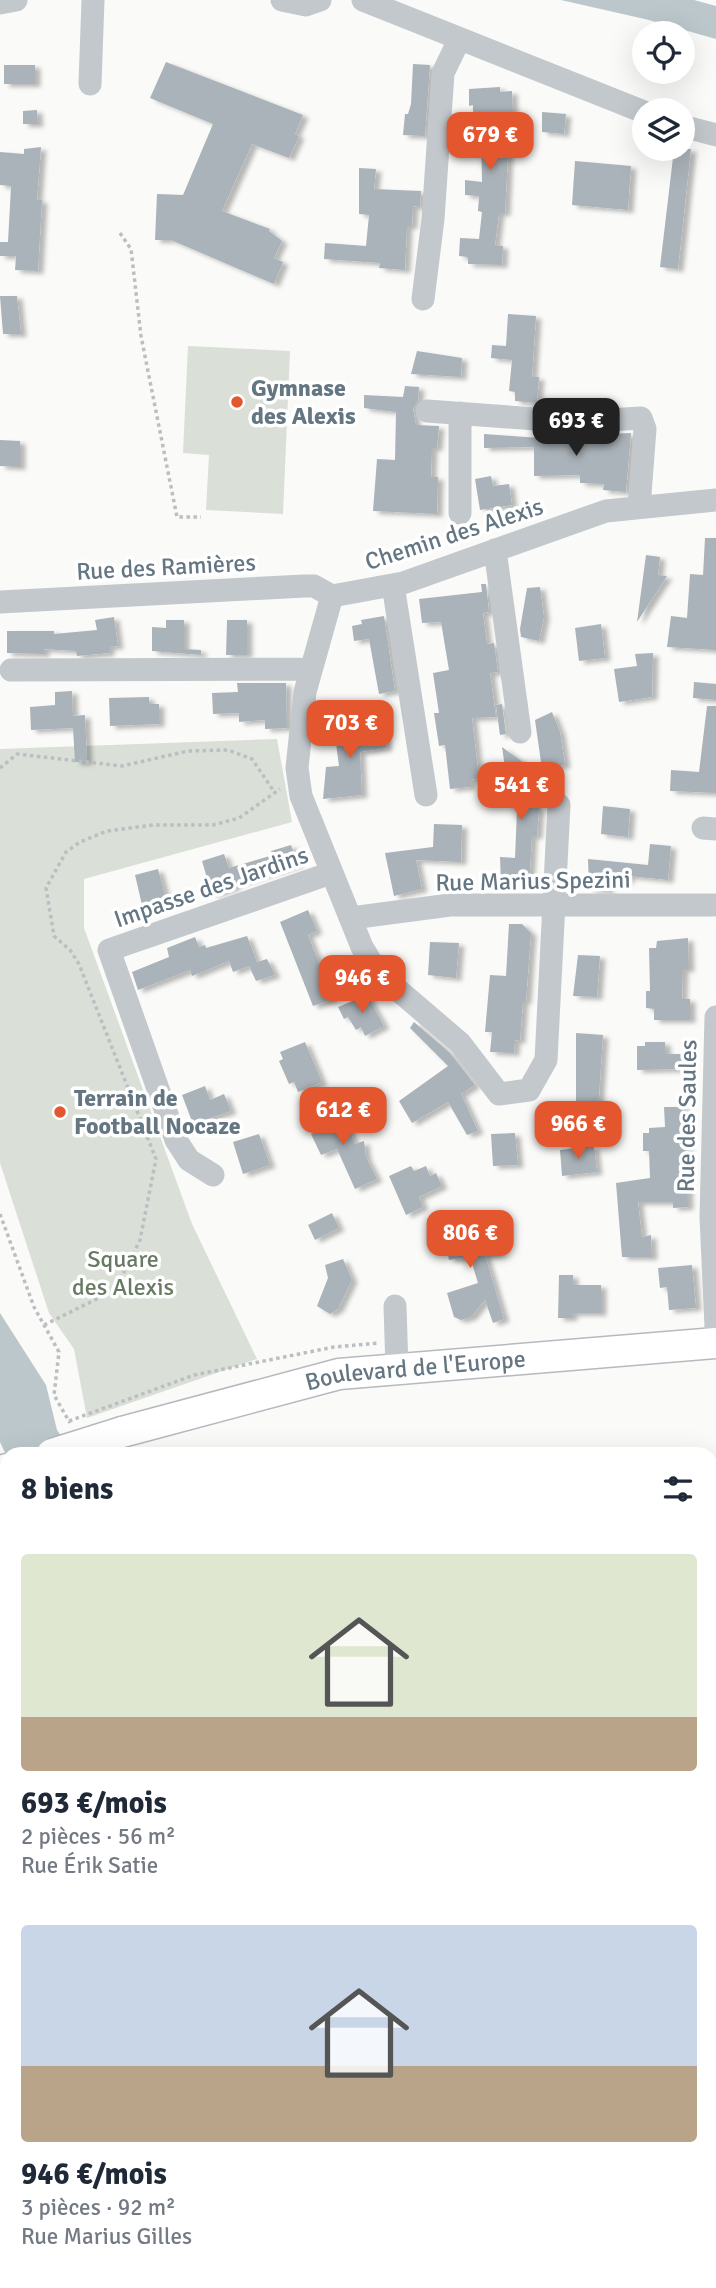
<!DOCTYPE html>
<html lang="fr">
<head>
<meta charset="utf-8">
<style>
	body { margin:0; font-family:Signika,sans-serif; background:#f6f6f7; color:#1f2937; height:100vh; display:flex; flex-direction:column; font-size:26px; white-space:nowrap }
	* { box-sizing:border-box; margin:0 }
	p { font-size:23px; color:#747a83 }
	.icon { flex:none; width:38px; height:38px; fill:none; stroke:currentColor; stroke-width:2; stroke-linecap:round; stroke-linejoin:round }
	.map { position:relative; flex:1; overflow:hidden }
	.panel { position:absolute; left:0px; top:1447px; width:718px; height:842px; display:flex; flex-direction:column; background:#fff; border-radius:21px 21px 0 0; box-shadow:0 7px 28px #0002 }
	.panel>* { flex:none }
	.controls { position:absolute; left:632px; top:21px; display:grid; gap:14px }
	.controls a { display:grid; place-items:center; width:63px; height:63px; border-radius:50%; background:#fff; box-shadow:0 7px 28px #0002; font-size:35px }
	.price { position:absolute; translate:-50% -60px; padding:0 16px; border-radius:14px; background:#e4572e; color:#fff; font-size:23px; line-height:46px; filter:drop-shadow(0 2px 4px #0008) }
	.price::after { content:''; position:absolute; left:50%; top:42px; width:21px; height:16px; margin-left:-10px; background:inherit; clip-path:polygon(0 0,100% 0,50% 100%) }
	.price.on { background:#222; color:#fff }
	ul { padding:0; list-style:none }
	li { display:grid; align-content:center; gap:14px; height:371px; padding:0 21px }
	li span { display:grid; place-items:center; height:217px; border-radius:7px; color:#555 }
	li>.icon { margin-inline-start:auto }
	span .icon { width:126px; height:126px; fill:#fffc; stroke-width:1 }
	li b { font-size:30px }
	h2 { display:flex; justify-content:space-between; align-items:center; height:84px; padding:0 21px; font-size:30px }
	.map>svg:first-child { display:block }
</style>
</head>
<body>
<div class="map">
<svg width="716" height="2288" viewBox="0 0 716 2288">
	<defs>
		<filter id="shadow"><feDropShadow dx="5.5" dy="3" stdDeviation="2" flood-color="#0004"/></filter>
	</defs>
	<rect width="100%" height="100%" fill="#fafaf8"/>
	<!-- green -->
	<path fill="#dadfd7" d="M188,346L290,351L283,514L206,510L209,455L183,453Z
		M277,739L292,822L84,879V928L192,1224L257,1359L87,1418L74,1349L49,1313L0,1163V749Z"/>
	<!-- water -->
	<path fill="#bbc7cb" d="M561,0H694L716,6V39L649,20Z
		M0,1313L46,1385L57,1430L74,1454L7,1457L0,1442Z
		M114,2282H207L205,2288H111Z"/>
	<!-- building -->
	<path fill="#aab3b9" filter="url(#shadow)" d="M166,62L303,115L295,134L299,136L289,158L252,144L222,211L270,229L269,231L282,241L274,258L283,262L274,284L171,240H155L157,194L183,195L213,124L150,98Z
		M413,64L430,65L425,136L403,135L405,114H408L411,104Z
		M4,65H35V84H4Z
		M500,87V92L512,91L513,114H510L505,213H499L495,245L503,246L502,265L468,264V257L459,256L460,238L479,239L482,212L478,211L479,196L465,195V180L482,182L481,132H476L477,115H473V105L469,106V89Z
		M37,110L38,124H23V111Z
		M542,112L566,114L564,134L542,132Z
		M41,147L37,200H42L38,271L15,270L16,256H0V242H8L11,186L0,185V152L24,154V149Z
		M674,149H691L678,269L660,267Z
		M575,161L631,166L628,210L572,205Z
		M359,168L376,169L374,189L421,191L420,207L413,206L412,226H407L405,270L379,268L380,263L324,259L325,243L366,246L369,215L359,214Z
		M0,296H17L21,334H3Z
		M508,314L536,316L532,377H539L537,403L515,401V392L509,391L512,360L491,358L492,345L506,346Z
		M417,351L462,358L461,377L411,374Z
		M405,386L419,387L418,401L413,409L416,425L439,426L437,448H432L431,477H438L437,514L373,511L377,459L395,460L396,412L364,408V395L403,397Z
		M631,433L626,492L603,490L604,484L580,483V475L534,476V447L484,448V434L608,443L609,434Z
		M0,440L20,441V467L0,466Z
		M491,476L493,486L509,484L512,505L480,510L475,479Z
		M705,538H716V650L667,647L671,616L687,618L690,574L703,575Z
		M646,555L660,557L658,575L667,576L637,622Z
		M481,584H486L489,612L483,613L487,644L494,643L498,672L490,673L496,717L472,718L479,778L470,780V787L450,789L445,745L439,746L434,713H439L433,673L449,670L441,622L422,623L419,599L482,592Z
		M540,587L544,617L539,641L521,637L520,629L527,588Z
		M384,616L395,691L379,694L369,639L354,641L352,626L362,624L361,620Z
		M114,617L118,646L109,647V653L77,656L76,651L44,649V654L7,653V631H54V634L97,630L95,620Z
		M166,620H184V649L201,650V655L152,651V627L166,628Z
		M227,620H247V655H226Z
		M601,624L605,658L579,661L575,628Z
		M653,653L652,697L619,702L614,669L637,666L635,654Z
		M694,682L716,684V700L693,698Z
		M237,683H286L287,728L265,729V720L239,722V713L213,714L212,693L238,692Z
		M72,691L73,716L85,715L87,762H75L73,728L31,730L30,707L55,705V692Z
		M149,697V704H159V724L110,726L109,698Z
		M502,704L506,734L500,735L496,705Z
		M707,706H716V793L670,791L671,770L699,772Z
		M552,712L560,732L565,765L542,769L535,720Z
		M360,719L366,737L385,735L387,748L360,752L362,795L323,799L326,767L339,766L335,736L339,735L338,722Z
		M502,747L531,768L536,808H539L537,836H532L529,885L501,884L500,857L515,858L518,786L508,788Z
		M603,806L630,809L628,837L601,834Z
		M434,824L462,825L461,862L416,860L422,889L394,896L385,853L433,847Z
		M650,844L671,846L668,880L629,876L628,881L618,880L617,884H609L608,891L589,889L588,859L648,865Z
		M291,845L298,864L234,884L235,887L212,895L202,861L224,854L229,868L273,855L271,851Z
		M158,869L167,902L143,909L135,875Z
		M308,910L317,931L308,935L333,999L313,1006L280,922Z
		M509,924H522L531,933L526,1001H523L520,1041L515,1040L514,1053L490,1052L492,1032H485L490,975L506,976Z
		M247,936L257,962L267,959L275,975L256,981L249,966L233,972L229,961L192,976L190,970L138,990L132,972L169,957L167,948L195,937L199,947L205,945L206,948Z
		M688,938L689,969H683L682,999H690V1020H654V1009L646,1008V991H650L649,948H656L657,941Z
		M430,942L459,943L456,978L428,975Z
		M578,955L600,956L597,997L573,996Z
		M367,995L384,1026L365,1036L361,1027L356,1030L348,1017L344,1019L338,1007Z
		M414,1022L450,1053L475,1085L461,1094L478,1131L467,1135L448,1102L412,1123L399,1101L448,1066L410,1028Z
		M576,1033L603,1035L598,1111L576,1109Z
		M305,1042L322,1082L298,1092L294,1082L289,1084L279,1061L283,1059L280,1052Z
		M645,1042H665L666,1054H682L683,1069L637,1070V1046H645Z
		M205,1086L210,1100L224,1094L231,1111L193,1124L182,1095Z
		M664,1107H686L688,1207L673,1208V1202H638L642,1237L651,1235L652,1257H622L616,1183L650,1178L649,1151H643V1133H649V1128L665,1127Z
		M340,1108L355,1144L364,1141L366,1157L377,1179L355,1189L337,1149L321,1155L311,1134L316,1132L312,1120Z
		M515,1133L518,1165L493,1166L491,1134Z
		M259,1134L270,1165L243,1174L233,1142Z
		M594,1146L597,1172L562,1176L560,1150Z
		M411,1166L414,1171L426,1166L430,1176L436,1173L442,1186L419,1197L423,1207L406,1215L389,1176Z
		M332,1213L339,1228L315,1240L308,1225Z
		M464,1215L479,1245L504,1253L485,1255L504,1319L493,1323L485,1300L471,1317L461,1320L454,1317L447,1293L478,1283L470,1257L449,1260L447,1250H442L436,1226Z
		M343,1259L352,1280L338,1309L330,1314L317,1306L328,1278L325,1265Z
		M692,1265L696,1308L669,1310L667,1287L660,1288L658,1268Z
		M559,1275H573V1285H601V1313H572V1318H558Z"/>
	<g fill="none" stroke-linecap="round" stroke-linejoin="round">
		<defs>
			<g id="major">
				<path id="s1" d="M122,1432L339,1374L716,1343"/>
				<path d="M0,1471L7,1469"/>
			</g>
		</defs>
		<!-- major casing -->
		<use href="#major" stroke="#b5babe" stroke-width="33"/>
		<!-- path -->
		<path stroke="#bbbfc2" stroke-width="3.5" stroke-dasharray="3.5 3.5" stroke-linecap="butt" d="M120,233L131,249L141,336L177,517H201
			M0,768L17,754L122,766L188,751L228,750L252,759L275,793
			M0,1214L34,1307L59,1352L54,1395L70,1423
			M44,1325L115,1290L140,1240L156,1159L79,964L70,950L54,936L46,888L66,852L80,842L107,831L153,825H213L239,818L280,789
			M69,1421L194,1375L334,1347L379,1343
			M214,2288L217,2282"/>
		<!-- minor -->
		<path stroke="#c3c8cc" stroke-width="23" d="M282,0L306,5L320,0
			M363,0L644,112
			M0,3L16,0
			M90,84L93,0
			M682,126L716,135
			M423,299L433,219L443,73L459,40
			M427,411L576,422L641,418L645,429L639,507
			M460,513V413
			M495,550L520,732
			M393,585L426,795
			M0,602L304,586H314L332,596
			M11,670L311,669
			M559,805L546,1060L529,1090L499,1094L460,1043L377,972L362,947L301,796L297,768L305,692L332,596L403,583L606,511L716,500
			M703,828L716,829
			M351,918L450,905H716
			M213,1175L189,1160L176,1140L109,950L331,873
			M716,1216L711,1217L716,1327
			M711,1217L716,1017
			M395,1306L397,1369
			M710,1917L716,1913
			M0,2035L7,2034
			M659,2282V2288
			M242,2288L244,2282
			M588,2288L615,2282"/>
		<!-- major -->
		<use href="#major" stroke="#fff" stroke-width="30"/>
		<defs>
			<path id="major-bridge" d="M52,1454L122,1432"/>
		</defs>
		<!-- major-bridge casing -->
		<use href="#major-bridge" stroke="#b5babe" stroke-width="33" stroke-linecap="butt"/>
		<!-- major-bridge -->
		<use href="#major-bridge" stroke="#fff" stroke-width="30"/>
	</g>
	<!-- markers -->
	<g fill="#e4572e" stroke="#fff" stroke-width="2.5">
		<circle cx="237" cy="402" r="7"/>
		<circle cx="60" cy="1112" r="7"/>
	</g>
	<g text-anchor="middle" stroke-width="7" stroke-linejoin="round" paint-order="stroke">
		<!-- poi labels -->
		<g font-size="24" font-weight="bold" fill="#657683" stroke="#fff" text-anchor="start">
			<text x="251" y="396">Gymnase<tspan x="251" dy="28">des Alexis</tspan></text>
			<text x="74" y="1106">Terrain de<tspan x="74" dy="28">Football Nocaze</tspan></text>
		</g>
		<!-- street labels -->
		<g font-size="24" fill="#657683" stroke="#fff">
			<text transform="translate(454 534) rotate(-18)" y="8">Chemin des Alexis</text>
			<text transform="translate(166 567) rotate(-3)" y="8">Rue des Ramières</text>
			<text transform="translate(533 881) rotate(-1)" y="8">Rue Marius Spezini</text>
			<text transform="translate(211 887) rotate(-19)" y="8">Impasse des Jardins</text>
			<text transform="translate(687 1116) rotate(-89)" y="8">Rue des Saules</text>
			<text dy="8" stroke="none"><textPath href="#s1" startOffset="301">Boulevard de l'Europe</textPath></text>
		</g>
		<!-- park labels -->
		<g font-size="24" fill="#687a64" stroke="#fff">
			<text x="123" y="1267">Square<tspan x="123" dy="28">des Alexis</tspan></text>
		</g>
	</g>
</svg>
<div class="controls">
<a><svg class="icon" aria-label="locate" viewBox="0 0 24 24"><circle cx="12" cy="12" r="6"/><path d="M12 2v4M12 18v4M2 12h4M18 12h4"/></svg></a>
<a><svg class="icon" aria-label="layers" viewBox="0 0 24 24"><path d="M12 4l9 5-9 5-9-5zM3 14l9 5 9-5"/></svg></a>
</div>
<b class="price" style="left:490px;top:172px">679 €</b>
<b class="price on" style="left:576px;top:458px">693 €</b>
<b class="price" style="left:350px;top:760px">703 €</b>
<b class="price" style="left:521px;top:822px">541 €</b>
<b class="price" style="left:362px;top:1015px">946 €</b>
<b class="price" style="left:343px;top:1147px">612 €</b>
<b class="price" style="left:578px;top:1161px">966 €</b>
<b class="price" style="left:470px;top:1270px">806 €</b>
<section class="panel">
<h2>8 biens<svg class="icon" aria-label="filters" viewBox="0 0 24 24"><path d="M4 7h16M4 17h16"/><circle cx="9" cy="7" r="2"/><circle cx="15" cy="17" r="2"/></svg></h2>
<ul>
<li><span style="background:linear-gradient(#dfe7d0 75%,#b9a48a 0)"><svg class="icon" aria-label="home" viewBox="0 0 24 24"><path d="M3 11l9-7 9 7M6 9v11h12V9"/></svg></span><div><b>693 €/mois</b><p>2 pièces · 56 m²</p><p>Rue Érik Satie</p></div></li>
<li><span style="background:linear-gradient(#c9d6e8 65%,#b9a48a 0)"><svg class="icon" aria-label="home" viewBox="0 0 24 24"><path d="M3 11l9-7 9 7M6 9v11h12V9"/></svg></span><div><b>946 €/mois</b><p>3 pièces · 92 m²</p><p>Rue Marius Gilles</p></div></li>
</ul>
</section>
</div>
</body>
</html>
